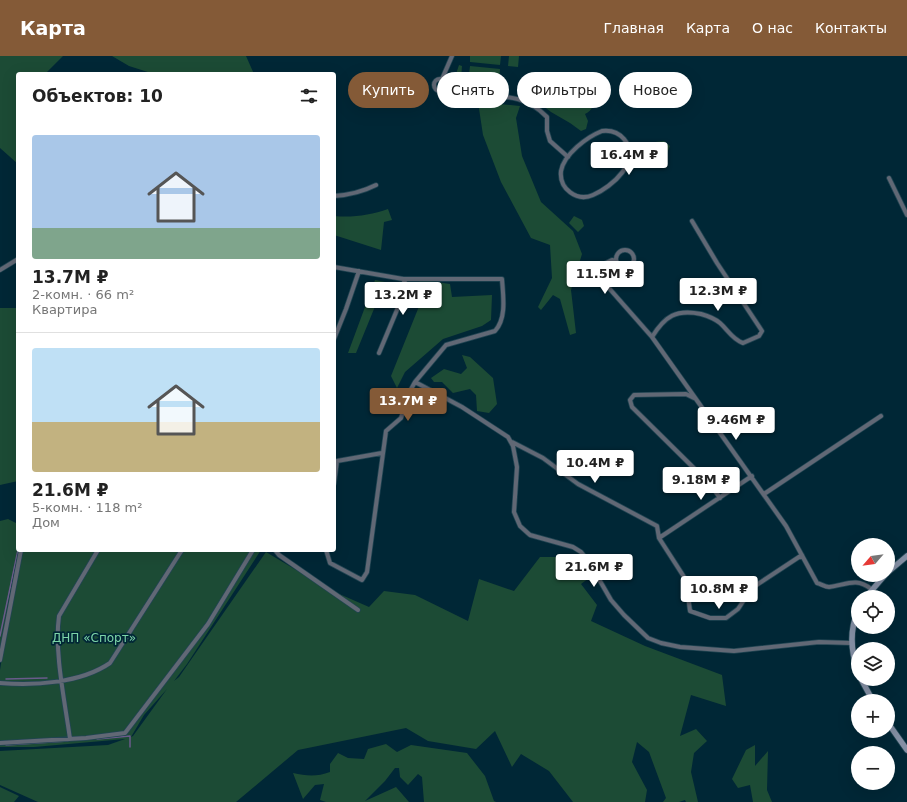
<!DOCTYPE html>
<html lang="ru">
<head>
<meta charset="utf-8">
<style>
	body { margin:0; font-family:"DejaVu Sans",sans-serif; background:#f2f2f2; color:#222; height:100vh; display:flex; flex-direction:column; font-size:15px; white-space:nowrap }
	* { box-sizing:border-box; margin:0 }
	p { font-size:13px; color:#767676 }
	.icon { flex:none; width:22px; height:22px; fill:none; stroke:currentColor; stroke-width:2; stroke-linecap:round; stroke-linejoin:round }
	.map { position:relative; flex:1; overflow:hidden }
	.drawer { position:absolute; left:16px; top:16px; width:320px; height:480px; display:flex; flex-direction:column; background:#fff; border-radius:4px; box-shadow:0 4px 16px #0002 }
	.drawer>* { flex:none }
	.guide { position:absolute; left:348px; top:16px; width:380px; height:36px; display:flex; gap:8px }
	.needle { width:26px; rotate:242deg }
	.tools { position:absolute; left:851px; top:482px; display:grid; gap:8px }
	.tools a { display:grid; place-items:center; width:44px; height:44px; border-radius:50%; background:#fff; box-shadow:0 4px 16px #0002; font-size:20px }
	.price { position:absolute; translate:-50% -34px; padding:0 9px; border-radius:4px; background:#fff; color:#222; font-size:13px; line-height:26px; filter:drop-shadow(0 1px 2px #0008) }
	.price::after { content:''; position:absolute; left:50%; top:24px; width:12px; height:9px; margin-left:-6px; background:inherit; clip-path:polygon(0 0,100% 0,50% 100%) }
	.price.current { background:#845a37; color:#fff }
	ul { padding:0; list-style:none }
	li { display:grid; align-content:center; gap:8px; height:212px; padding:0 16px }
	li+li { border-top:1px solid #e0e0e0 }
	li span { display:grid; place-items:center; height:124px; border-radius:4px; color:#555 }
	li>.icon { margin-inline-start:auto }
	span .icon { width:72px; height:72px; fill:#fffc; stroke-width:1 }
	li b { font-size:17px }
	h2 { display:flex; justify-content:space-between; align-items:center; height:48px; padding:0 16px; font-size:17px }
	.chip { padding:0 14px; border-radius:18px; background:#fff; box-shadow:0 4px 16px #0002; font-size:14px; line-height:36px }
	.chip.current { background:#845a37; color:#fff }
	header { display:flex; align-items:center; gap:24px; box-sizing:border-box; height:56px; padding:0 20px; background:#845a37; color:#fff }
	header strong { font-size:19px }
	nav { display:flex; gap:22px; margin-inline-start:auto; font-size:14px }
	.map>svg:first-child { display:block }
</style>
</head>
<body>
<header>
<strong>Карта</strong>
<nav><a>Главная</a><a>Карта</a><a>О нас</a><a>Контакты</a></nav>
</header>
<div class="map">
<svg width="907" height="746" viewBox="0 0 907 746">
	<rect width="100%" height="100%" fill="#002736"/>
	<!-- green -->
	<path fill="#1c4b35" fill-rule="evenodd" d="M0,0H63L45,18H18V108L0,92Z
		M112,0H246L254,18H154L129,10Z
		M470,0H501L500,9L470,6Z
		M509,0H519L518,11L508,10Z
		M459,9L462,10L461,23L467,24V29L453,27Z
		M470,10L500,13L499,28L468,26Z
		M552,18C572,19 584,23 595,40C594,48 593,54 585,58L588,65L586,73L581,75L570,67L551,56L542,49L538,41L543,36L550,35L553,30L548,24Z
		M478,46L520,50L516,62L522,100L541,146L573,175L582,198L571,234L576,277L570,279L560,243L553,239L541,254L538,251L552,222L550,189L531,182L501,126L483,79Z
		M664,85L670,90L663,107L649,99L655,86Z
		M388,153L392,164L384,166L381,194L334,179V160C352,162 371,159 388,153Z
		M574,160L582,164L584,170L578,176L569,167Z
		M375,224L385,226L356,297H348Z
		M422,224L450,228L452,241L492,239L491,264L482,270L443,283L405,316L397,332L391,320L424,238L414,229Z
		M0,252H18V425L0,429Z
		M462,299L470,301L493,322L497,348L489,357L477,355L476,339L470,333L453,337L442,326H434L431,322L444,313L461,318L467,312Z
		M8,463L18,468V492L0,595V465Z
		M18,494H261L187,608L174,625L179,621L266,496L328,533L369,551L384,535L415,539L468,565L479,523L514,535L540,501H576L589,522L581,528L597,549L591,565L645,590L722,619L726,650L691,639L680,680L696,673L707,685L694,697L691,716L698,746H686L685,744L679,746H663L666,742L649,696L637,686L632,706L647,734L645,746H573L549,715L521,698L512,711L495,675L476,693L428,685L406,672L298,694L236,746H38L0,729V695L108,689L125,683L34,691H0V614ZM167,633L133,680L131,681L144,659Z
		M386,688L397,696L411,689L467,697L485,720L494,745L496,746H424L422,721L418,718L408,729L400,721L399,712H395L385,725L365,745L396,731L409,746H326L320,744L324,728L315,729L303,743L293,717C306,720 317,721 330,716V708L338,697L348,702L364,703L368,693Z
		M755,689V710L768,695L767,734L772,746H753L750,729L738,732L732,723L746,694Z
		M0,731L2,732L19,740L14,746H0Z"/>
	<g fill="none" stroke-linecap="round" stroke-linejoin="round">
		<!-- stream -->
		<path stroke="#695b8b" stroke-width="1.5" d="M0,580L18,494
			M6,623L47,622
			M97,683L130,680V691
			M6,689L68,685"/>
		<defs>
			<path id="street" d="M434 29a6 6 0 1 1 12 0a6 6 0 1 1-12 0Z
				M442,23L452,0
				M445,32C481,49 514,27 547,61V75L550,85L568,101
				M602,75C610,74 618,76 624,83C642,105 612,131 593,139C577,146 559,133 561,115C564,98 587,81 602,75Z
				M889,122L907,159
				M334,140C350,139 362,136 376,129
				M692,165L717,207L762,275L759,280L743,287C732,283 728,274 720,267C714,262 708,260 701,258C676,253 665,260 652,281L786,470L817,527C821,528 825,531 829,531C846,529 856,521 871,533
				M616 203a9 9 0 1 1 18 0a9 9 0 1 1-18 0Z
				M616,205L612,204L600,210L608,231L652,281
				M334,211L403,223H502C503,239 507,262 495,275L446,289L415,326L462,351L508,381L513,390L517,411L514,456L520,470L530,479L573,491L581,496L589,506L611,544L624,559L648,582L661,587L680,591L734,595L819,586L851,587
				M0,214L18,203
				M334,283L346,253L359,215
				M379,297L407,230L403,223
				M694,342L686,338L634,339L630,344L632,351L710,428L720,442
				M512,386L543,402L578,428L657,470L659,482L686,524L690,555L710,562H726L738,553L752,532L802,499
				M334,428L337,405L382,397
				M764,438L881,360
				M659,482L752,420
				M275,494L279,499L358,554
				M326,494L330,507L362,524L367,516L386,375L401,362L410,335L415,326
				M0,604L21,494
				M0,627C34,630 81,627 110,607L182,494
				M70,683C65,646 54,596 59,560L98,494
				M0,687L86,682L125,677L208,568L253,494"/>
			<path id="secondary" d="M888,516L907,500
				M866,541L885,519
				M858,555C849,575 851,596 858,616
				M861,623L873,645
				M888,667L907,694"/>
		</defs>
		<!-- street casing -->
		<use href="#street" stroke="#214553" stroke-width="5.5"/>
		<!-- secondary casing -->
		<use href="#secondary" stroke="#214553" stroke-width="7"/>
		<!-- street -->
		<use href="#street" stroke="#616875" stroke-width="4"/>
		<!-- secondary -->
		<use href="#secondary" stroke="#848fa4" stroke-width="5.5"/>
	</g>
	<g text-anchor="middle" stroke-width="3.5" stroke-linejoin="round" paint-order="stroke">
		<!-- park labels -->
		<g font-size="12" fill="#7dd5a8" stroke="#002736">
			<text x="94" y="586">ДНП «Спорт»</text>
		</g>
	</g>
</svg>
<div class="tools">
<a><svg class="needle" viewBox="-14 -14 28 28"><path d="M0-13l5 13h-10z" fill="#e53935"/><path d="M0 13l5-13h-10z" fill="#767676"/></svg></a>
<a><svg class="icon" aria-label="locate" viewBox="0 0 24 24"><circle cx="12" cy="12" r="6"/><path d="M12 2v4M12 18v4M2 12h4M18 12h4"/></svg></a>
<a><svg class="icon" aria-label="layers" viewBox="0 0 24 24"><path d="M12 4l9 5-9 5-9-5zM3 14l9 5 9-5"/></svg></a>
<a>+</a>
<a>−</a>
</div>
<b class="price" style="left:629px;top:120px">16.4M ₽</b>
<b class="price" style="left:605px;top:239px">11.5M ₽</b>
<b class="price" style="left:718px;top:256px">12.3M ₽</b>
<b class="price" style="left:403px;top:260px">13.2M ₽</b>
<b class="price current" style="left:408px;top:366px">13.7M ₽</b>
<b class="price" style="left:736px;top:385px">9.46M ₽</b>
<b class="price" style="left:595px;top:428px">10.4M ₽</b>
<b class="price" style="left:701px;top:445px">9.18M ₽</b>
<b class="price" style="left:594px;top:532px">21.6M ₽</b>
<b class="price" style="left:719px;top:554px">10.8M ₽</b>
<div class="guide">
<a class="chip current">Купить</a>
<a class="chip">Снять</a>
<a class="chip">Фильтры</a>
<a class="chip">Новое</a>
</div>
<section class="drawer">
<h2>Объектов: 10<svg class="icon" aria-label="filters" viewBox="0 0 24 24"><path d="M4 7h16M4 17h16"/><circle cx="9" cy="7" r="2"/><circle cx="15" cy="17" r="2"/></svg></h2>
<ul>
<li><span style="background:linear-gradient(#a9c7e8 75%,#7fa58c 0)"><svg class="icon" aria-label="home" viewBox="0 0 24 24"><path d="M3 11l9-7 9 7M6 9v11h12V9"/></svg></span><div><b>13.7M ₽</b><p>2-комн. · 66 m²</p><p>Квартира</p></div></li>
<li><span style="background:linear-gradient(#bfe0f5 60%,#c2b280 0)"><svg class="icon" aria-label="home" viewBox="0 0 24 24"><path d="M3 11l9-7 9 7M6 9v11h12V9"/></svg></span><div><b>21.6M ₽</b><p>5-комн. · 118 m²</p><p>Дом</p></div></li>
</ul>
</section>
</div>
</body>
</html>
